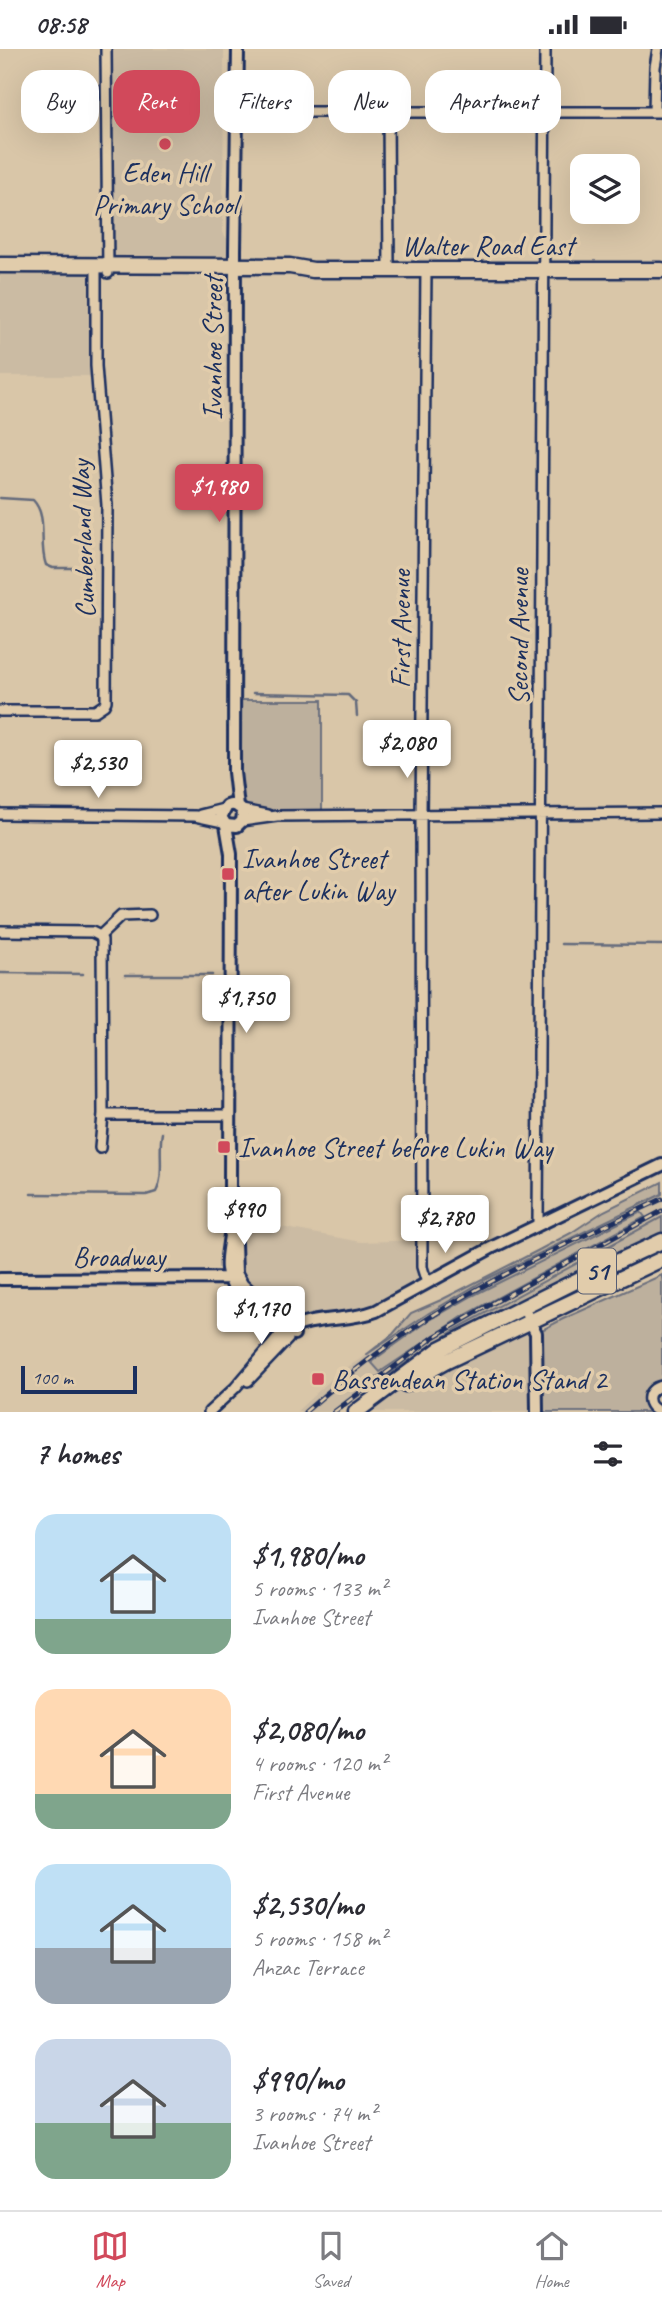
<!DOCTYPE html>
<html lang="en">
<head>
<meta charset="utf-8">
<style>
	body { margin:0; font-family:Caveat,sans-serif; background:#f7f7f7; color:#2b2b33; height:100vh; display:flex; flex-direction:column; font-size:26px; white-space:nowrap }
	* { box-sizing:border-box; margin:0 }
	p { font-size:23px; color:#7c7c81 }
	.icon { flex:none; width:38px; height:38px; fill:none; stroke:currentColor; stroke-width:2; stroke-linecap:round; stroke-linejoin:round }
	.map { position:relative; height:1363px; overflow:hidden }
	.details { display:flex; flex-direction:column; background:#fff; flex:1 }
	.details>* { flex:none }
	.hud { position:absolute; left:21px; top:21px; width:621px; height:63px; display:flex; gap:14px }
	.fabs { position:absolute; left:570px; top:105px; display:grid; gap:14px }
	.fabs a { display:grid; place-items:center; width:70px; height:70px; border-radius:14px; background:#fff; box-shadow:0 7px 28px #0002; font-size:35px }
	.scale { position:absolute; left:21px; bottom:18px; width:116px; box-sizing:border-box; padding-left:7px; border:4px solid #1b2f5e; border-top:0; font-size:19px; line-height:24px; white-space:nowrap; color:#1b2f5e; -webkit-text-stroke:5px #e1ccab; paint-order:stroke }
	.price { position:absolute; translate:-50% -60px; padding:0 16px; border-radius:7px; background:#fff; color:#222; font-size:23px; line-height:46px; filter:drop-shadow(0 2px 4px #0008) }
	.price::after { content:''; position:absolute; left:50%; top:42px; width:21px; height:16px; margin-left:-10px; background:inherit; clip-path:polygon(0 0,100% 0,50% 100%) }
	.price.current { background:#d1495b; color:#fff }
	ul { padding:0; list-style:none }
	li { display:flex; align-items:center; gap:21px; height:175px; padding:0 35px }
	li span { display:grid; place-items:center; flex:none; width:196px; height:140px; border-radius:21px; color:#555 }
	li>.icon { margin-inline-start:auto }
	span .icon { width:84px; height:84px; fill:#fffc; stroke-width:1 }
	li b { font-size:30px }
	h2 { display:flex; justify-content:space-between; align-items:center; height:84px; padding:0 35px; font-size:30px }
	.chip { padding:0 24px; border-radius:21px; background:#fff; box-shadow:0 7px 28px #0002; font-size:24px; line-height:63px }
	.chip.current { background:#d1495b; color:#fff }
	.status { display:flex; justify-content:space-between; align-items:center; height:49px; padding:0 35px; background:#fff; direction:ltr }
	.status svg { height:19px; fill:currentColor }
	.dock { display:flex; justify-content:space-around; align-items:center; height:98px; border-top:2px solid #e1e1e2; background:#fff; font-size:19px; color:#7c7c81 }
	.dock a { display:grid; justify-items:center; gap:4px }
	.dock .current { color:#d1495b }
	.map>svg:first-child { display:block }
</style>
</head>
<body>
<div class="status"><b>08:58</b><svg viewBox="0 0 49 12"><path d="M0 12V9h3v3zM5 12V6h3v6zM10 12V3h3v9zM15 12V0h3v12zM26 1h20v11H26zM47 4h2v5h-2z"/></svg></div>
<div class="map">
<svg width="662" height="1363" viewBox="0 0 662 1363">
	<rect width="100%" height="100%" fill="#d9c6a8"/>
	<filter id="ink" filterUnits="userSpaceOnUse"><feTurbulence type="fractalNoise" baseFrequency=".0143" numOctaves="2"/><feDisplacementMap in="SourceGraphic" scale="14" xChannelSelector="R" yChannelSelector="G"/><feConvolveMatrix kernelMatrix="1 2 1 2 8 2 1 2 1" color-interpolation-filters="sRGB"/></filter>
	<g filter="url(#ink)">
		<!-- built -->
		<path fill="#cbbba3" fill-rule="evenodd" d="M106,0H224L223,184L235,201V217L108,216Z
			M0,225H96L97,327H0Z
			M662,1145V1168L456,1280L385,1328L386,1330L375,1339H372L340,1363H296L336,1326L429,1264L488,1230ZM644,1168L462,1268L380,1322L372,1313L430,1271L472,1247L593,1186Z
			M233,1169L361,1193L422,1191L427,1234L381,1260L289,1280L242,1235Z
			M530,1272L537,1363H366L416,1328Z"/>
		<!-- green -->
		<path fill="#bdb09d" stroke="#6c707e" stroke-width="2" d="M234,651H322V767H277L242,761Z
			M662,1133V1145L487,1230L429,1264L366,1306L393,1285L411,1264L441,1251L537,1202L571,1184L604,1162Z
			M641,1163L645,1168L462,1268L380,1323L371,1313L430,1271L472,1247Z
			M662,1168V1188L389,1332L385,1328L456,1280Z
			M662,1226V1337L649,1345L661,1363H537L536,1284L563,1270Z"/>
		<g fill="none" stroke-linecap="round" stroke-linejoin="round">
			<!-- stream -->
			<path stroke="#646a7b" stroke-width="2.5" d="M0,449L33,451C49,468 38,495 46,516L53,519H91
				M253,644L348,646L356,654L357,667
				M561,895L662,896
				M0,924L83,925
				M125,926H212
				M31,1145L146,1146L156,1143C165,1126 158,1103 162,1084"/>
			<defs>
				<path id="minor" d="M106,0L108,224
					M388,62L389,220
					M236,63H662
					M654,63L655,18L658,0
					M426,220L421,766L422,1218L427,1234
					M0,662H95L104,656L106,652L107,456L96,317V216
					M242,761L268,766
					M0,765L195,767L223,773
					M200,766L224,760
					M242,772L277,767L662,764
					M0,882L92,883L100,887L102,891L103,1066L100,1099
					M100,887L121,867L150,866
					M103,1066H230
					M538,1176L545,0
					M248,1332L288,1290
					M209,1363L235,1339L282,1284
					M661,1363C644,1358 645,1340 662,1337"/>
				<path id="tertiary" d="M238,0L235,201L234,723L238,758
					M226,776L237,777L242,772L243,764C240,757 234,754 227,757L221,768L226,776L231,805L230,1138L235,1195L236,1224L242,1235L294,1285
					M230,1186C227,1211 222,1219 236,1243L286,1288
					M0,1230L238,1229
					M527,1266L536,1284L537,1363
					M282,1284C314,1265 345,1274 376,1262L491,1199L662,1116"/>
				<path id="primary" d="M0,216L290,217L313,221H662"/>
				<path id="trunk" d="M406,1335L445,1313L662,1210
					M356,1363L440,1300L580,1230L662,1192"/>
			</defs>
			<!-- minor casing -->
			<use href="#minor" stroke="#1b2f5e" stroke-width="14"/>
			<!-- tertiary casing -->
			<use href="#tertiary" stroke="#1b2f5e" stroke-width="16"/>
			<!-- primary casing -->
			<use href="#primary" stroke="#1b2f5e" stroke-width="19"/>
			<!-- trunk casing -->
			<use href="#trunk" stroke="#1b2f5e" stroke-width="19"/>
			<!-- minor -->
			<use href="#minor" stroke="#e1ccab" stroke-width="9"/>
			<!-- tertiary -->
			<use href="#tertiary" stroke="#e1ccab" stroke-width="10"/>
			<!-- primary -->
			<use href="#primary" stroke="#e1ccab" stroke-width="14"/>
			<!-- trunk -->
			<use href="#trunk" stroke="#e1ccab" stroke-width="14"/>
			<defs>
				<path id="rail" d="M305,1363C357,1317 413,1276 474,1242C535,1208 599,1180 662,1150
					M334,1363L434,1288L493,1254L662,1162"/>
			</defs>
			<!-- rail casing -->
			<use href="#rail" stroke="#1b2f5e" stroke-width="5"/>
			<!-- rail -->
			<use href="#rail" stroke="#e1ccab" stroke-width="2.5" stroke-dasharray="8" stroke-linecap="butt"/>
		</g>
	</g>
	<!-- markers -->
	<g fill="#d1495b" stroke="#e1ccab" stroke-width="2.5">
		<circle cx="165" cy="95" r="7"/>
		<rect x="221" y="818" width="14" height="14" rx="3.5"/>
		<rect x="217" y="1091" width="14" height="14" rx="3.5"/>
		<rect x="311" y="1323" width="14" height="14" rx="3.5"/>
	</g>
	<g text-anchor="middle" stroke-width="7" stroke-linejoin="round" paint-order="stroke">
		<!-- shield labels -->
		<rect fill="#e1ccab" stroke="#565e75" stroke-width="2" x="578" y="1199.5" width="38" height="45" rx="5"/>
		<g font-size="26" font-weight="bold" fill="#1b2f5e">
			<text x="597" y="1231">51</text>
		</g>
		<!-- poi labels -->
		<g font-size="28" fill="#1b2f5e" stroke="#e1ccab" text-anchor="start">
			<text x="165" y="133" text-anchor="middle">Eden Hill<tspan x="165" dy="32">Primary School</tspan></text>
			<text x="242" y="819">Ivanhoe Street<tspan x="242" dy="32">after Lukin Way</tspan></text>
			<text x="238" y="1108">Ivanhoe Street before Lukin Way</text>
			<text x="332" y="1340">Bassendean Station Stand 2</text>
		</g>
		<!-- street labels -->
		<g font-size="28" fill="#1b2f5e" stroke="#e1ccab">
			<text x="488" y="206">Walter Road East</text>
			<text transform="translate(212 299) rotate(-90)" y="10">Ivanhoe Street</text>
			<text transform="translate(82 490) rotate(-92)" y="10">Cumberland Way</text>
			<text transform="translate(400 580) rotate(-90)" y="10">First Avenue</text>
			<text transform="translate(518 588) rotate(-90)" y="10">Second Avenue</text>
			<text x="119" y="1217">Broadway</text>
		</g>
	</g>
</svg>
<div class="fabs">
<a><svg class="icon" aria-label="layers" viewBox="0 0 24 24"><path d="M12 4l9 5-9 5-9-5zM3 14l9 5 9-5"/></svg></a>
</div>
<div class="scale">100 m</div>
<b class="price current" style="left:219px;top:475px">$1,980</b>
<b class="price" style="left:407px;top:731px">$2,080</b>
<b class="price" style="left:98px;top:751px">$2,530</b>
<b class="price" style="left:246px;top:986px">$1,750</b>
<b class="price" style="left:244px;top:1198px">$990</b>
<b class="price" style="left:445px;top:1206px">$2,780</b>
<b class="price" style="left:261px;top:1297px">$1,170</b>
<div class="hud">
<a class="chip">Buy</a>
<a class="chip current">Rent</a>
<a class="chip">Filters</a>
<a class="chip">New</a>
<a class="chip">Apartment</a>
</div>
</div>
<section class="details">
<h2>7 homes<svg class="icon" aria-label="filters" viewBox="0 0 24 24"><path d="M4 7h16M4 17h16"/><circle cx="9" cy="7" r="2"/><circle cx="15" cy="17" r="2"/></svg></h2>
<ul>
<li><span style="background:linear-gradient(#bfe0f5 75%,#7fa58c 0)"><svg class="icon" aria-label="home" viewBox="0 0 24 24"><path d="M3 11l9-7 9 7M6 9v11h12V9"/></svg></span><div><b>$1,980/mo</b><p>5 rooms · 133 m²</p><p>Ivanhoe Street</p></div></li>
<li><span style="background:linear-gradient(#ffd9b3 75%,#7fa58c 0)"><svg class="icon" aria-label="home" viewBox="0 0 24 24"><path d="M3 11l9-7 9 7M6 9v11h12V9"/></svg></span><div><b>$2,080/mo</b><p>4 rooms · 120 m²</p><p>First Avenue</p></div></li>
<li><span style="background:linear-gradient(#bfe0f5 60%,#9aa5b1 0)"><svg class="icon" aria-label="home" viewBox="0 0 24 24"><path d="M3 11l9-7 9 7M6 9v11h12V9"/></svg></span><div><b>$2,530/mo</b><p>5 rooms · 158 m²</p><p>Anzac Terrace</p></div></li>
<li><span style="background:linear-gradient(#c9d6e8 60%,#7fa58c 0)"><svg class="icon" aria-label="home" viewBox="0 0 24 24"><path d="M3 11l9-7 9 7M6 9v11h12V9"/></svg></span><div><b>$990/mo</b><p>3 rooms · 74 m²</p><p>Ivanhoe Street</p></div></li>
</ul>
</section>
<nav class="dock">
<a class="current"><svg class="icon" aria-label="map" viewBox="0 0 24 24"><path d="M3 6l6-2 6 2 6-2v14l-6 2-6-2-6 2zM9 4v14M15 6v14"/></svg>Map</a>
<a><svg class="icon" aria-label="saved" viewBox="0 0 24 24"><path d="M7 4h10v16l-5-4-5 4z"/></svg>Saved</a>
<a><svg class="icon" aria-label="home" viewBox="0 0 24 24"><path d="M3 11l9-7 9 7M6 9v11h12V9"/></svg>Home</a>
</nav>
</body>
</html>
